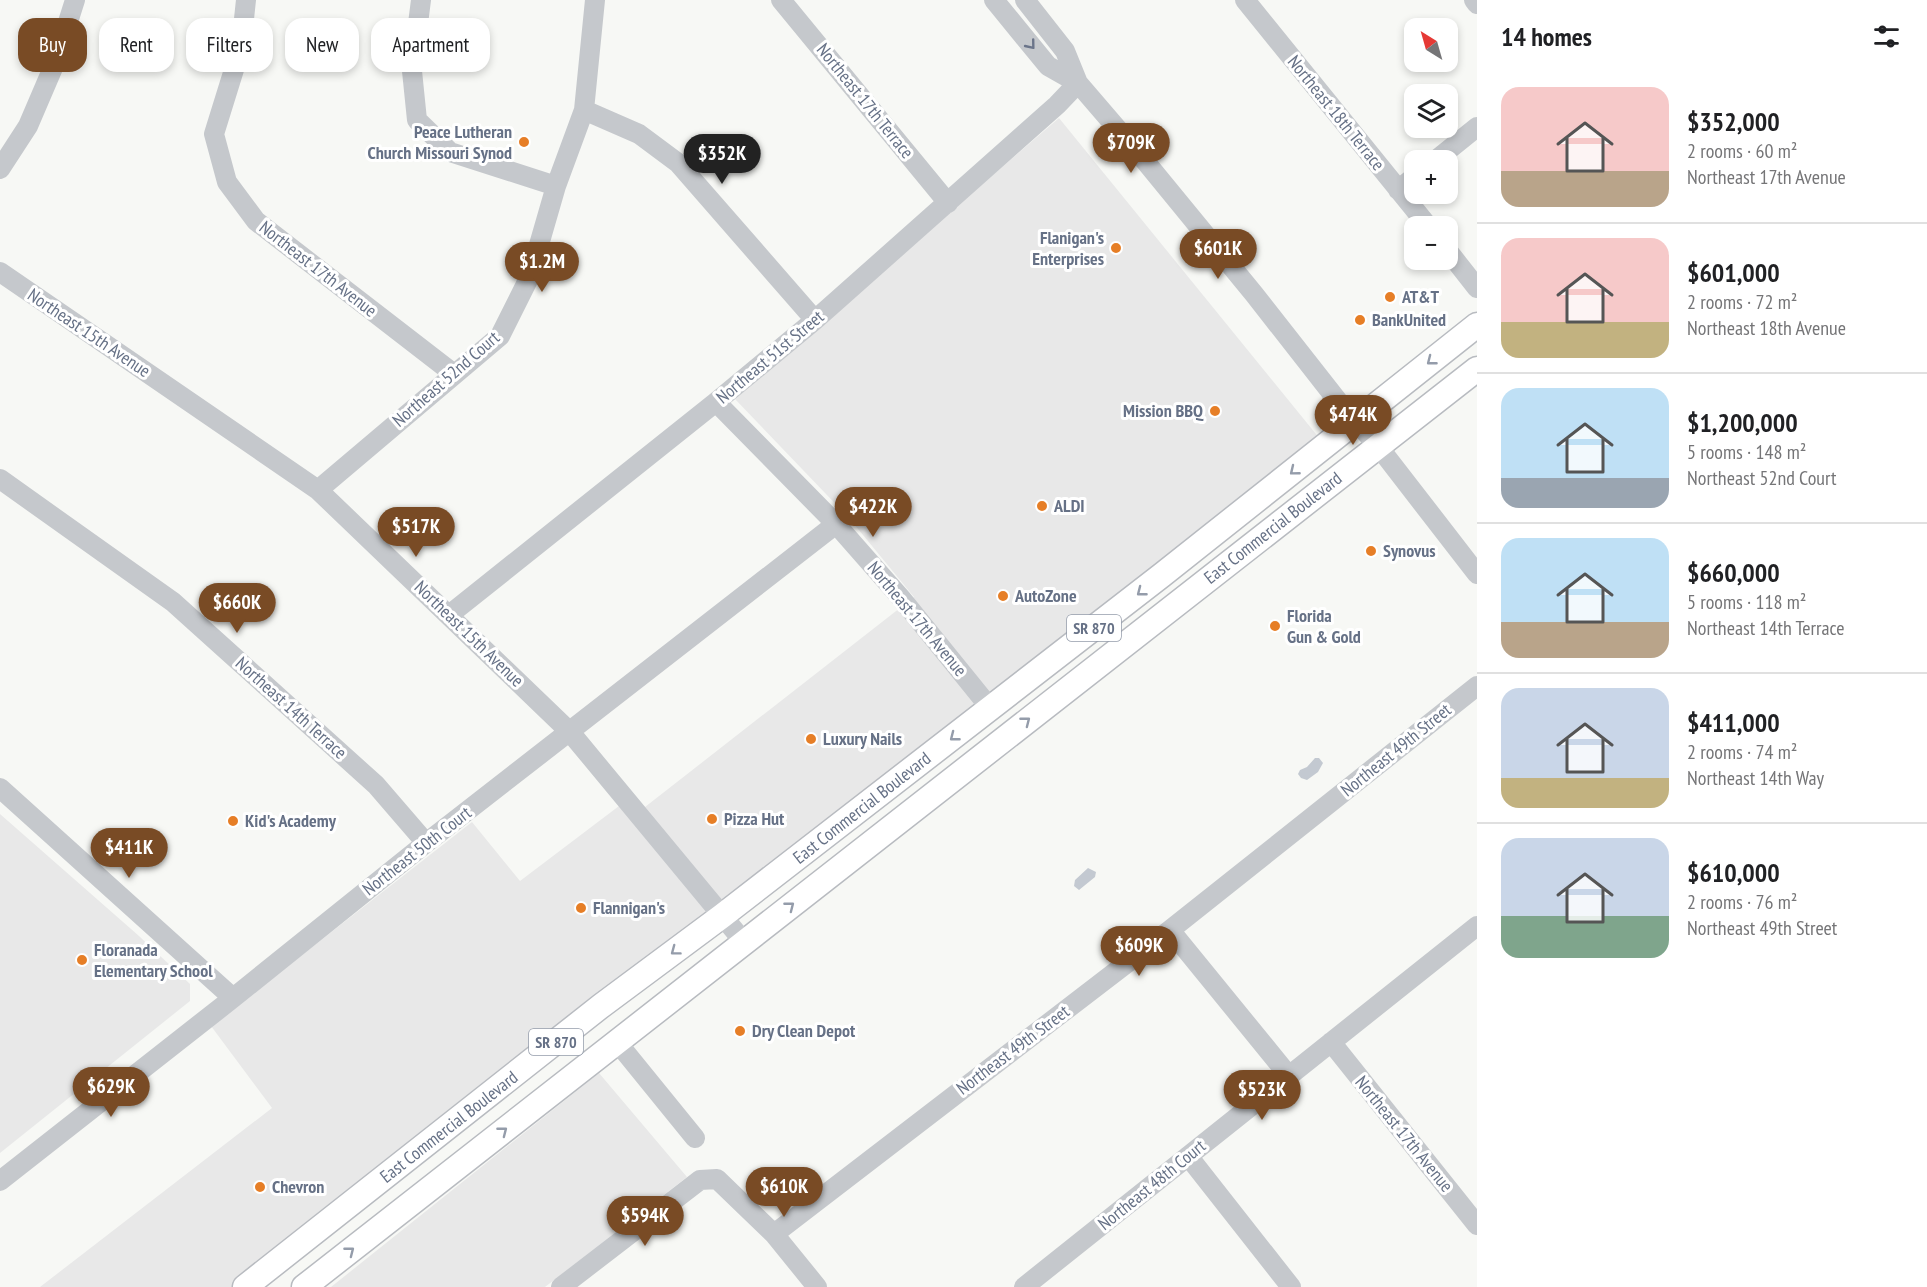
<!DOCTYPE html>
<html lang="en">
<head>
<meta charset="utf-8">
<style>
	body { margin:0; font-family:"PT Sans Narrow",sans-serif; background:#f6f6f6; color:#202124; height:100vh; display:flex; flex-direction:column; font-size:22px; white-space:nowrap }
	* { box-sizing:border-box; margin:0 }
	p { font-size:20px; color:#757577 }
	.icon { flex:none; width:33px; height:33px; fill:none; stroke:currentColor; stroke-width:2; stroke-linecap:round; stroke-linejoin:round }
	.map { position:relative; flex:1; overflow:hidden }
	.drawer { display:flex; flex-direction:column; background:#fff; width:450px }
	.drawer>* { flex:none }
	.guide { position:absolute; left:18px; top:18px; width:570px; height:54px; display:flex; gap:12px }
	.needle { width:39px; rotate:323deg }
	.buttons { position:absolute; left:1404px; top:18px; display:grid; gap:12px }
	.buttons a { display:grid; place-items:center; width:54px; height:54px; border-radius:12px; background:#fff; box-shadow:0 3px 9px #0003; font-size:30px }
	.price { position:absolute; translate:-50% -51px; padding:0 14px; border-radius:21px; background:#794b25; color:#fff; font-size:20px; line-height:39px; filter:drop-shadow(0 2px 3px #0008) }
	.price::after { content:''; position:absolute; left:50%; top:36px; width:18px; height:14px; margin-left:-9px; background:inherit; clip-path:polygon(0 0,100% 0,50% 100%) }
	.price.current { background:#222; color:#fff }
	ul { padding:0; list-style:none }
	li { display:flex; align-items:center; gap:18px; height:150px; padding:0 24px }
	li+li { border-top:2px solid #e0e0e0 }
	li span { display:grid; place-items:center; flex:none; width:168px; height:120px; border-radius:18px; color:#555 }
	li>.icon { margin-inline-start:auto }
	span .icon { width:72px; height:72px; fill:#fffc; stroke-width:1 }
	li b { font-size:26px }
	h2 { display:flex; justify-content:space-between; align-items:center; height:72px; padding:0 24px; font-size:26px }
	.chip { padding:0 21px; border-radius:18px; background:#fff; box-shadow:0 3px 9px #0003; font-size:21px; line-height:54px }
	.chip.current { background:#794b25; color:#fff }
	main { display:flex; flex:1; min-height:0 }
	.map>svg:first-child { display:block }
</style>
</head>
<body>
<main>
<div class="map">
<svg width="1477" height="1287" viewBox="0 0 1477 1287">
	<rect width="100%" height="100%" fill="#f7f8f5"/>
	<!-- built -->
	<path fill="#e8e8e8" d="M1059,118L1320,439L232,1287H40L272,1108L211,1026L472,822L520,881L619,806L645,807L914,597L849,518L734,398Z
		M0,814L139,936L190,984V1001L0,1153Z
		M599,1073L687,1177L545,1287H331Z"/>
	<!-- water -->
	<path fill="#c3c9d1" d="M1315,758H1319L1323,763L1318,772L1307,780L1301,778L1298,774L1300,770L1307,767Z
		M1088,868L1096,872L1095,877L1079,890L1074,886L1075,880Z"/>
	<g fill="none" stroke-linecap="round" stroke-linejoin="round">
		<defs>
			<path id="major" d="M245,1287L601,1006L722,916L1162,575L1477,325
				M304,1287L1477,369"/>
		</defs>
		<!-- major casing -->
		<use href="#major" stroke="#b8bbc0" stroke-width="27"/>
		<!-- minor -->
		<path stroke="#c5c8cc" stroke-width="20" d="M246,0L241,47L214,134L227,182L256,221L454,374
			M421,0L412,71L417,120L450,152L556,186
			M781,0L948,203
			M994,0L1048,66L1078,83
			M1025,0L1065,51L1078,83L1145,161L1254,294L1341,405L1378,446L1477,574
			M1245,0L1428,226
			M1474,0L1477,4
			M584,110L639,134L678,163L815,320
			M1436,160L1477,127
			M0,169L28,126L55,63L75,0
			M1398,190L1414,177
			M1448,251L1477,288
			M0,272L318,490L570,732L744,942
			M716,402L836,524L901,598L991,709
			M0,479L173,602L376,785L426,843
			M318,490L500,336L530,276L556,186L584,110L595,0
			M449,615L716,402L815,320L1057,105L1078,83
			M0,788L233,998
			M1170,930L1289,1076
			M617,1042L695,1138
			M1331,1042L1477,1225
			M1188,1156L1291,1287
			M0,1181L233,998L426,843L836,524
			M774,1234L1170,930L1477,686
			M561,1287L700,1180L717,1179L774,1234L817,1287
			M1024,1287L1477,926"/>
		<!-- major -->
		<use href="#major" stroke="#fff" stroke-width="24"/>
	</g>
	<!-- one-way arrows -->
	<defs><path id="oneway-chevron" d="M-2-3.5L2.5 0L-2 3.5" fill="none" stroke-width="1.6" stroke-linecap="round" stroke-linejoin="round" transform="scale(1.5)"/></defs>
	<use stroke="#6b758a" href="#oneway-chevron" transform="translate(1031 45) rotate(51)"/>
	<g stroke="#949caa">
		<use href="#oneway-chevron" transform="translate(1431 361) rotate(142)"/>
		<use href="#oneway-chevron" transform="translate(1294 471) rotate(141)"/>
		<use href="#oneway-chevron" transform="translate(1141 592) rotate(142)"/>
		<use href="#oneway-chevron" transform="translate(1026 721) rotate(-38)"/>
		<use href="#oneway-chevron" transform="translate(954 737) rotate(142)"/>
		<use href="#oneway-chevron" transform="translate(790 906) rotate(-38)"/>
		<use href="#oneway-chevron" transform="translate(675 951) rotate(143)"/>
		<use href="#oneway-chevron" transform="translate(503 1131) rotate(-38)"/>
		<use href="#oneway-chevron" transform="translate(350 1251) rotate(-38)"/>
	</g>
	<!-- markers -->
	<g fill="#e67e26" stroke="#fff" stroke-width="2">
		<circle cx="524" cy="142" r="6"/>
		<circle cx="1116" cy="248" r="6"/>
		<circle cx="1390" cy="297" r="6"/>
		<circle cx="1360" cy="320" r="6"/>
		<circle cx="1215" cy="411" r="6"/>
		<circle cx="1042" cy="506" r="6"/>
		<circle cx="1371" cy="551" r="6"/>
		<circle cx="1003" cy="596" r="6"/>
		<circle cx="1275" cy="626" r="6"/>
		<circle cx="811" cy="739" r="6"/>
		<circle cx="712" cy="819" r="6"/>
		<circle cx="233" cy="821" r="6"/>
		<circle cx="581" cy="908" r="6"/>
		<circle cx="82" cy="960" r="6"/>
		<circle cx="740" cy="1031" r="6"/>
		<circle cx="260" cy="1187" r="6"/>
	</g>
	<g text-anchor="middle" stroke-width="6" stroke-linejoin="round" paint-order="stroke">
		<!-- shield labels -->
		<g fill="#fff" stroke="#949caa" stroke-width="1.5">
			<rect x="1067" y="615" width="54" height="26" rx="4.5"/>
			<rect x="529" y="1029" width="54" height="26" rx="4.5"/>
		</g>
		<g font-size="16" font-weight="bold" fill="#667186">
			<text x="1094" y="634">SR 870</text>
			<text x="556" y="1048">SR 870</text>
		</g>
		<!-- street labels -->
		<g font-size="18" fill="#667186" stroke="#fff">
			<text transform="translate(865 101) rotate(51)" y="6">Northeast 17th Terrace</text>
			<text transform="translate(1336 113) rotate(51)" y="6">Northeast 18th Terrace</text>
			<text transform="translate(318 269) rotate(38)" y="6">Northeast 17th Avenue</text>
			<text transform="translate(89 333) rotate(34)" y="6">Northeast 15th Avenue</text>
			<text transform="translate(770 357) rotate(-40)" y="6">Northeast 51st Street</text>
			<text transform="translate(446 379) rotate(-41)" y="6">Northeast 52nd Court</text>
			<text transform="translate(1273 528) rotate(-38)" y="6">East Commercial Boulevard</text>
			<text transform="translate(917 619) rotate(50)" y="6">Northeast 17th Avenue</text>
			<text transform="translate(469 634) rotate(44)" y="6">Northeast 15th Avenue</text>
			<text transform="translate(291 708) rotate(42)" y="6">Northeast 14th Terrace</text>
			<text transform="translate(1396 750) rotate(-39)" y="6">Northeast 49th Street</text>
			<text transform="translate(862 808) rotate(-38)" y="6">East Commercial Boulevard</text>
			<text transform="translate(417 851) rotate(-38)" y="6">Northeast 50th Court</text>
			<text transform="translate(1013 1050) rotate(-37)" y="6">Northeast 49th Street</text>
			<text transform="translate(449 1127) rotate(-38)" y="6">East Commercial Boulevard</text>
			<text transform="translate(1404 1134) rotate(51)" y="6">Northeast 17th Avenue</text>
			<text transform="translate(1152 1185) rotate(-39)" y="6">Northeast 48th Court</text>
		</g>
		<!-- poi labels -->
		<g font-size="18" font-weight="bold" fill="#667186" stroke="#fff" text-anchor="start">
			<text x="512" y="138" text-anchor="end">Peace Lutheran<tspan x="512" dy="21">Church Missouri Synod</tspan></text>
			<text x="1104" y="244" text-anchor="end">Flanigan's<tspan x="1104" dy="21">Enterprises</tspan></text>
			<text x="1402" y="303">AT&amp;T</text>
			<text x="1372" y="326">BankUnited</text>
			<text x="1203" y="417" text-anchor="end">Mission BBQ</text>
			<text x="1054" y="512">ALDI</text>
			<text x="1383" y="557">Synovus</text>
			<text x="1015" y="602">AutoZone</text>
			<text x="1287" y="622">Florida<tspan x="1287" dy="21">Gun &amp; Gold</tspan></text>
			<text x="823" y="745">Luxury Nails</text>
			<text x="724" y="825">Pizza Hut</text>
			<text x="245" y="827">Kid's Academy</text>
			<text x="593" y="914">Flannigan's</text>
			<text x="94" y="956">Floranada<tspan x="94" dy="21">Elementary School</tspan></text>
			<text x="752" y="1037">Dry Clean Depot</text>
			<text x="272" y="1193">Chevron</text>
		</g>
	</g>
</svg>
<div class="buttons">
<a><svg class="needle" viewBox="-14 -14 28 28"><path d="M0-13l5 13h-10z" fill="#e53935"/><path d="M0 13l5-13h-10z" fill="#757577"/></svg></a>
<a><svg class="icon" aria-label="layers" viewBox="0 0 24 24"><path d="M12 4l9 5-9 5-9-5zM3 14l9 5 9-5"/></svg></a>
<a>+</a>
<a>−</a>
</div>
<b class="price" style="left:1131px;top:174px">$709K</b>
<b class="price current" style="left:722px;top:185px">$352K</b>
<b class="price" style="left:1218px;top:280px">$601K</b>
<b class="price" style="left:542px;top:293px">$1.2M</b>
<b class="price" style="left:1353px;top:446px">$474K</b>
<b class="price" style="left:873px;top:538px">$422K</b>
<b class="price" style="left:416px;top:558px">$517K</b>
<b class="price" style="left:237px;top:634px">$660K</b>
<b class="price" style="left:129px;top:879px">$411K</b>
<b class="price" style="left:1139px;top:977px">$609K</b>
<b class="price" style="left:111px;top:1118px">$629K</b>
<b class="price" style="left:1262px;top:1121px">$523K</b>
<b class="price" style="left:784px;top:1218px">$610K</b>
<b class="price" style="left:645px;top:1247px">$594K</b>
<div class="guide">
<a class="chip current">Buy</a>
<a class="chip">Rent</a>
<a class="chip">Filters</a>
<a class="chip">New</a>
<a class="chip">Apartment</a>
</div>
</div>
<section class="drawer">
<h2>14 homes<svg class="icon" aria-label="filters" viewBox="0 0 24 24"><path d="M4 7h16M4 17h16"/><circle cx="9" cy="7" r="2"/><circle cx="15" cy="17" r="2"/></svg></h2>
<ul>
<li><span style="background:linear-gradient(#f6c9c9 70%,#b9a48a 0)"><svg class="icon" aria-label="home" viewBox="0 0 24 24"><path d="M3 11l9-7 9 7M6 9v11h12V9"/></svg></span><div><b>$352,000</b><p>2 rooms · 60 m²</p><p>Northeast 17th Avenue</p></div></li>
<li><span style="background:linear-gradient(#f6c9c9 70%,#c2b280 0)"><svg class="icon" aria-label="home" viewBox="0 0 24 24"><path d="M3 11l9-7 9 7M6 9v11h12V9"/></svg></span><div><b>$601,000</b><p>2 rooms · 72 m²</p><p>Northeast 18th Avenue</p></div></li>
<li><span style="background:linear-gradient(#bfe0f5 75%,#9aa5b1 0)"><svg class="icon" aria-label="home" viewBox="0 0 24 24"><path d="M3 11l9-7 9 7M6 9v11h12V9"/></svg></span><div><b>$1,200,000</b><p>5 rooms · 148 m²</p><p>Northeast 52nd Court</p></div></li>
<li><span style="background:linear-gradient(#bfe0f5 70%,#b9a48a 0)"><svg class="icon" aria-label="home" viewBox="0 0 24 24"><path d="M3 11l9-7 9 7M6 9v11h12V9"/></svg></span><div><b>$660,000</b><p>5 rooms · 118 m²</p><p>Northeast 14th Terrace</p></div></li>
<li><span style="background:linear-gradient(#c9d6e8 75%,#c2b280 0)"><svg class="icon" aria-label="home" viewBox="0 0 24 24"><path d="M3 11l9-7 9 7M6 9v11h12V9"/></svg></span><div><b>$411,000</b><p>2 rooms · 74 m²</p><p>Northeast 14th Way</p></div></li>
<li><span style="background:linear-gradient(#c9d6e8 65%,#7fa58c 0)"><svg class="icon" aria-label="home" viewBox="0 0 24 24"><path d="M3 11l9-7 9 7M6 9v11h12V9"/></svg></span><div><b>$610,000</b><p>2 rooms · 76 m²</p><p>Northeast 49th Street</p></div></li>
</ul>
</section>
</main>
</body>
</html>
